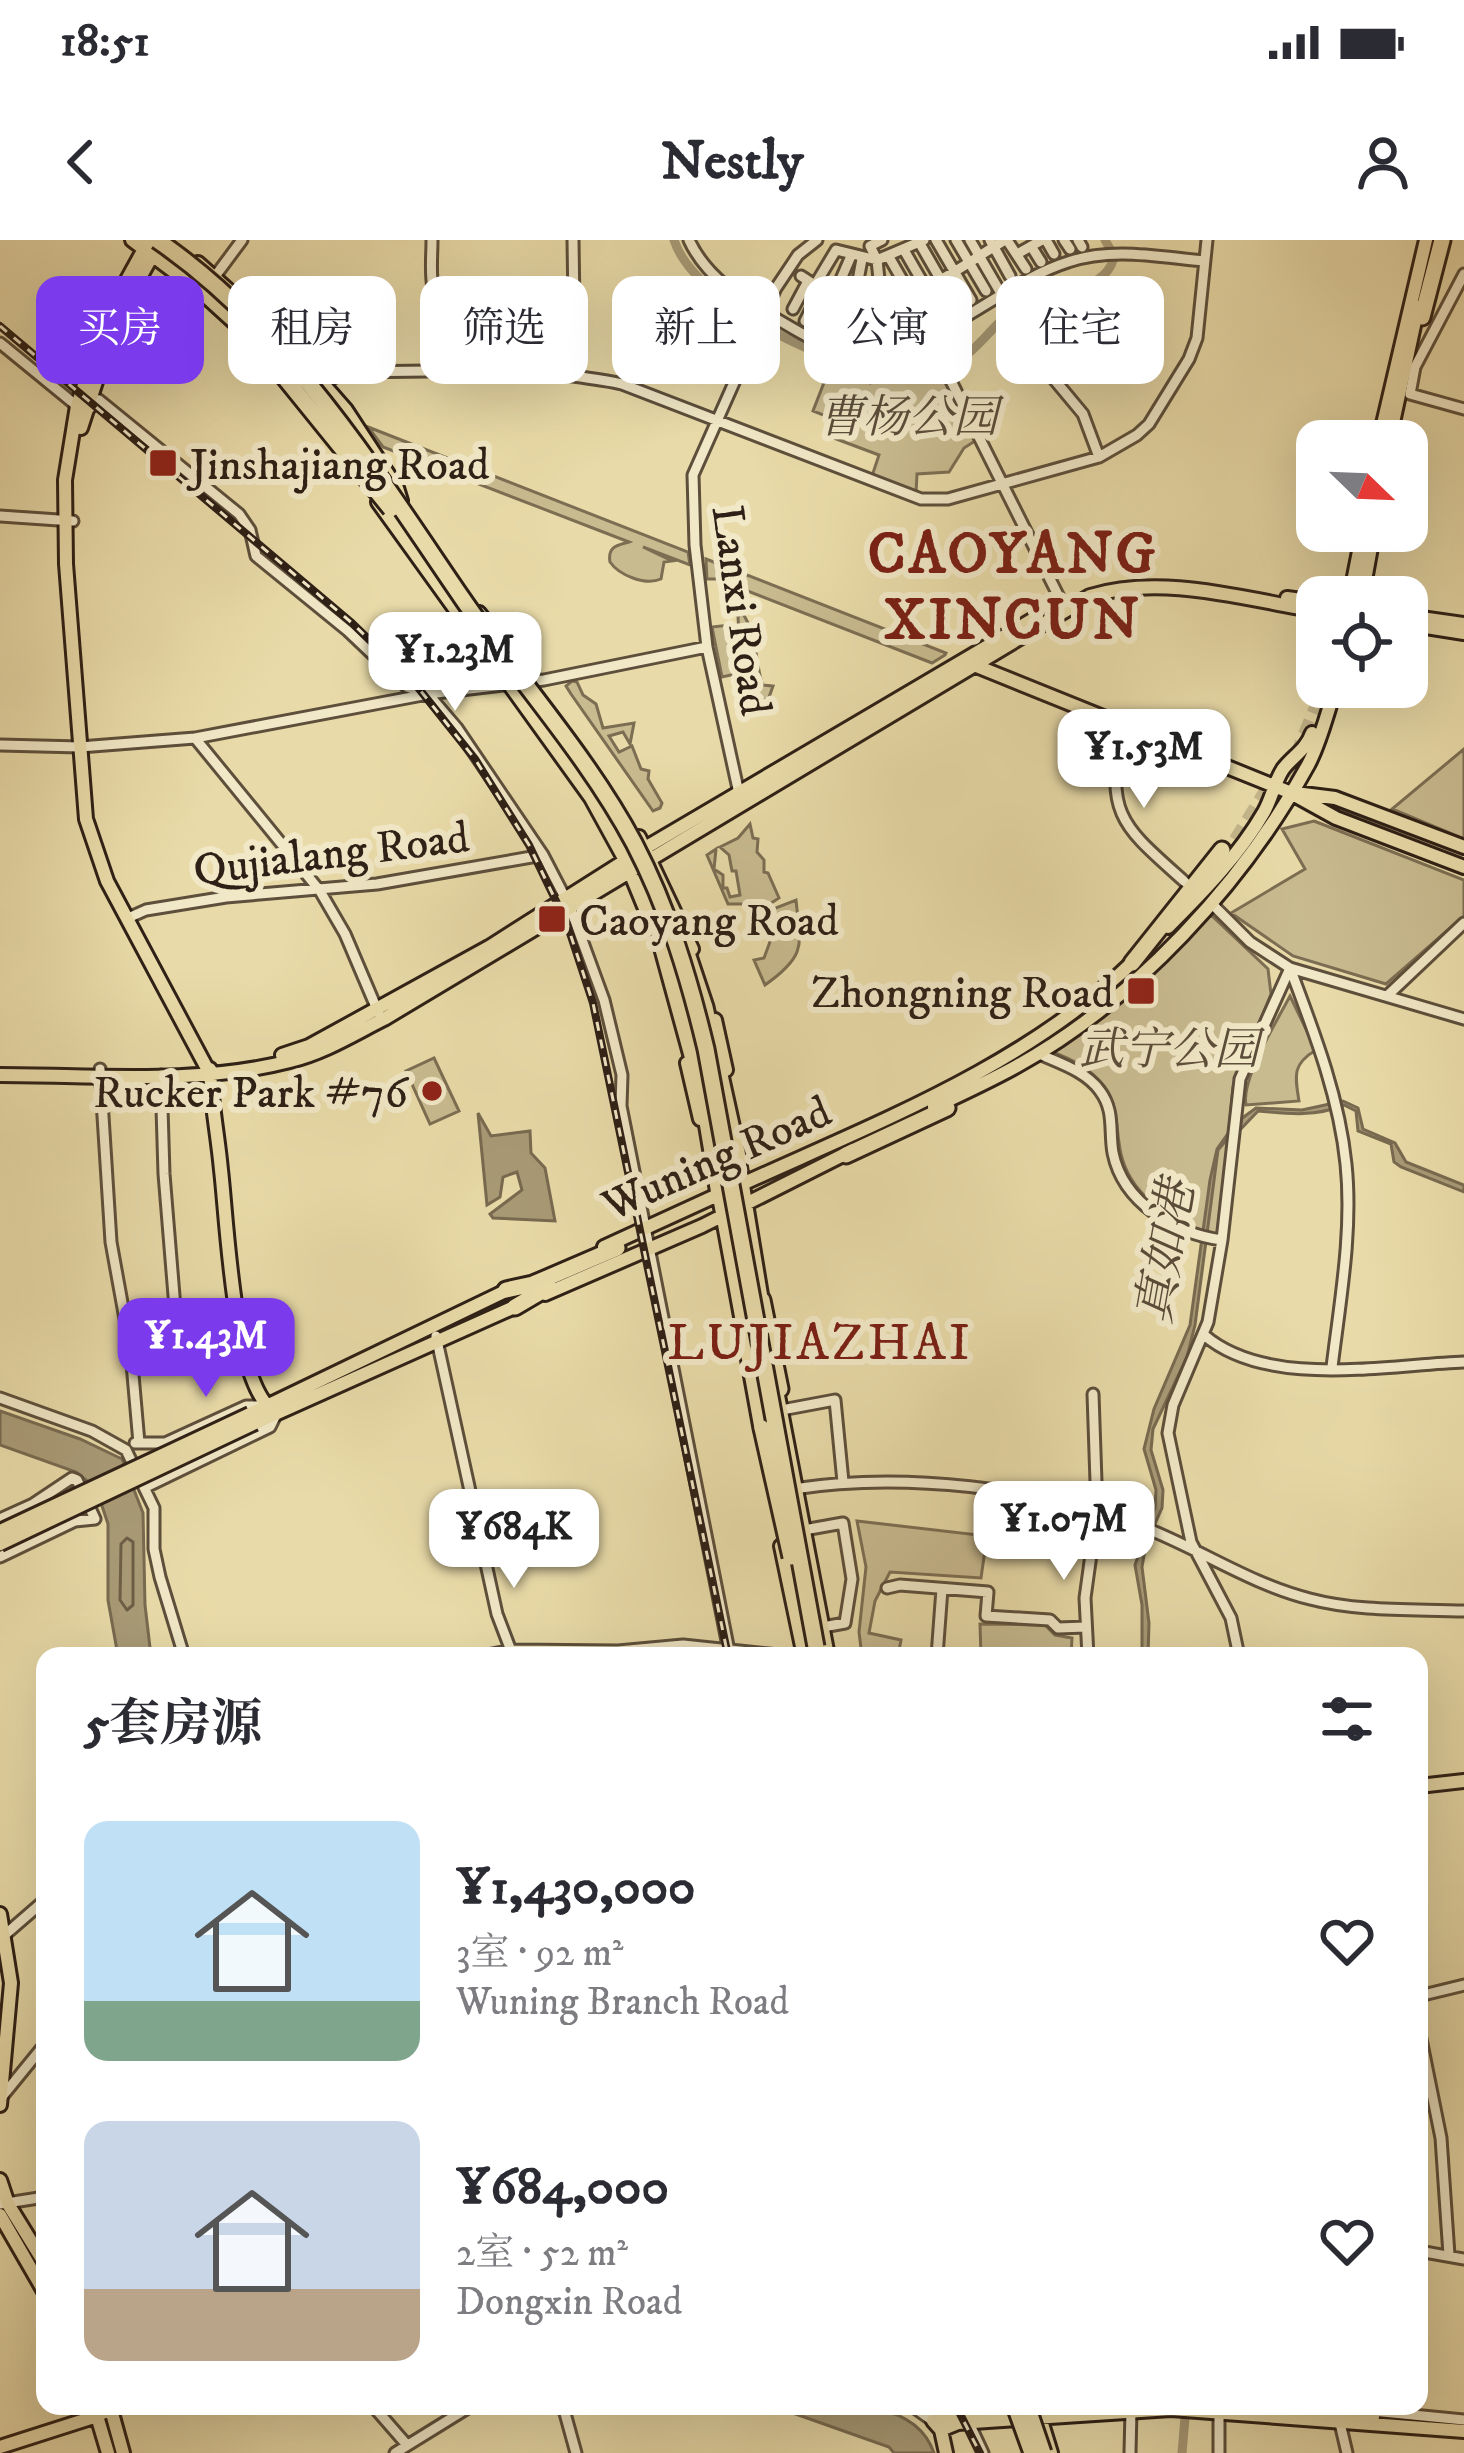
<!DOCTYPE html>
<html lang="zh">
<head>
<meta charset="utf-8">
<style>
	body { margin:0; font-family:"IM FELL DW Pica","Noto Serif SC",serif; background:#f7f7f7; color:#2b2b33; height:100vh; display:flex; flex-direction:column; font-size:45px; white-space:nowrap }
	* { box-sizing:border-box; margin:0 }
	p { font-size:39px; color:#7c7c81 }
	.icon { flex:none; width:66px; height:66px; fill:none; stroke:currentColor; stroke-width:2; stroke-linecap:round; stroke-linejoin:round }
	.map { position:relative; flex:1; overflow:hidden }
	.details { position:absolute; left:36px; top:1407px; width:1392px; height:768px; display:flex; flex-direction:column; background:#fff; border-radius:24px; box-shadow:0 12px 48px #0002 }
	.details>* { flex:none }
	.guide { position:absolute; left:36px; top:36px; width:1392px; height:108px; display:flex; gap:24px }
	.needle { width:78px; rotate:113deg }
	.fabs { position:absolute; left:1296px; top:180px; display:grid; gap:24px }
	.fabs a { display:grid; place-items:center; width:132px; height:132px; border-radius:24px; background:#fff; box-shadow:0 12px 48px #0002; font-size:60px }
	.price { position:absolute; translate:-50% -102px; padding:0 27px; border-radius:24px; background:#fff; color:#222; font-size:39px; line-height:78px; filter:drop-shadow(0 3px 6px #0008) }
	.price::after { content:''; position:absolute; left:50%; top:72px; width:36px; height:27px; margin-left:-18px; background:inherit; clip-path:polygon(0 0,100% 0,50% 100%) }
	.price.selected { background:#7c3aed; color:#fff }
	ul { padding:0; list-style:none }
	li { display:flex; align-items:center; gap:36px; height:300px; padding:0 48px }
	li span { display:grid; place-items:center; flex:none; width:336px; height:240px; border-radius:24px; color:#555 }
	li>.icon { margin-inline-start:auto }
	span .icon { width:144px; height:144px; fill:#fffc; stroke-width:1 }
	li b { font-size:51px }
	h2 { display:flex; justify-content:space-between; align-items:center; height:144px; padding:0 48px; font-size:51px }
	.tag { padding:0 42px; border-radius:24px; background:#fff; box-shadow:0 12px 48px #0002; font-size:42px; line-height:108px }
	.tag.selected { background:#7c3aed; color:#fff }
	.status { display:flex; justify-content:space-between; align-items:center; height:84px; padding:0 60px; background:#fff; direction:ltr }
	.status svg { height:33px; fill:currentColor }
	header { display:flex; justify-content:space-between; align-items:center; height:156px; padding:0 48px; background:#fff; font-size:54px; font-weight:800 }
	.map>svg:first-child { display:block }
</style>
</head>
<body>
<div class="status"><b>18:51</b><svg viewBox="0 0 49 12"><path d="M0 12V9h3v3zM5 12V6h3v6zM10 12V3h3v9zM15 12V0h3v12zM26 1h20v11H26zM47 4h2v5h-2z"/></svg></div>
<header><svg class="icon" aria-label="back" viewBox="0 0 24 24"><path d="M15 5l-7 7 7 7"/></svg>Nestly<svg class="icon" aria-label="person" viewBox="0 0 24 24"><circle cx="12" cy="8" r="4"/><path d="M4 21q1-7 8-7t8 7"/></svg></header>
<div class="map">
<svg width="1464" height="2213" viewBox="0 0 1464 2213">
	<rect width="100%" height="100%" fill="#e9dba9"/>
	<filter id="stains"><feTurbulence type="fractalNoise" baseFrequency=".00167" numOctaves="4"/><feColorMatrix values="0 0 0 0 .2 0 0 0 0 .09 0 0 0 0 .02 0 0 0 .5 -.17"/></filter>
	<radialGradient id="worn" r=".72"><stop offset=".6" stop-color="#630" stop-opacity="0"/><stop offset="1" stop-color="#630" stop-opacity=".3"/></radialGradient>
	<!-- green -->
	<path fill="#c9bb90" stroke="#7c6e53" stroke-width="3" d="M832,122L940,127L975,201L964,208L949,232L917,234L916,253L872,236L879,215L831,197L836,180L813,171Z
		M368,187L688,312L690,325L643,307L672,321L664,322L661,339C645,346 619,335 610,322C607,305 620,305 629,302L383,207Z
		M706,319L946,413L945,415L932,423L717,339H707Z
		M737,352L740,354C737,368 742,370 748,383C758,402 755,425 763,445L773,446L768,460L746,457L740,433L722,437L712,387L729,385L739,399Z
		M572,441L577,442L583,455L596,464L603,488L634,483L630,504L623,492L609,496L619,512L632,506L641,529L649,531L648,539L662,563L660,568L653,571L571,454L566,446Z
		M1464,509V599L1392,569Z
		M1314,581L1464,640V676L1386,744L1293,716L1231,673L1305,629L1282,589Z
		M750,584L753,598L758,599L757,612L764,620V632L768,633L779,658L759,671L752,664H728L707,615L716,609L714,629L723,635V648H727L730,657L740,655L736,631H732L729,615L720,607L738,598Z
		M796,660C800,703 809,714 765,745L754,720L764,718L778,680L773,669Z
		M1211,675L1268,729L1271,754L1233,847L1219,995C1178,986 1134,960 1122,918C1115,893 1120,868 1104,846C1090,828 1071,819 1050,811Z
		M1290,756L1316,810C1292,824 1295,836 1299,861L1246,865C1241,839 1277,781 1290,756Z
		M434,818L459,871L430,884L406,831Z
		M857,1281L987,1296L981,1338L890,1332L875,1361L869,1393L901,1400L898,1416H862L859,1392L866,1327Z
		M980,1384L1045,1385L1055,1395L1072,1398L1071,1416H981Z"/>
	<!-- water -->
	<path fill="#a99b77" stroke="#786a50" stroke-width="3" d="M1343,861L1358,868L1363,889L1395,903L1406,922L1464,945V952L1401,927L1394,922L1391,904L1358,891L1356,871L1344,865C1315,877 1289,874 1258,871L1238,892L1241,879L1256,868L1302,870Z
		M478,873L491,896L530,891L531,913L545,928L555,981L493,978L490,974L522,950L517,932L503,937L500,957L487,965Z
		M1229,892V897L1218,910L1195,1085L1187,1117L1153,1189L1151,1210L1163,1250L1162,1268L1146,1304L1142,1327L1149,1383L1148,1416H1142V1365L1135,1325L1155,1267L1156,1250L1144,1209L1154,1169L1190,1085L1210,940L1217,909Z
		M0,1171L80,1199L122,1219L143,1273L145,1365L151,1416H118L108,1360V1284L96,1248L76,1232L0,1205Z
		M773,2166C824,2166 913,2152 934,2213H894L889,2207Z"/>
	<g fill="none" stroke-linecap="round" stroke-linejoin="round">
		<!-- shore -->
		<path stroke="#6c5e46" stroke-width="3" d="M127,1298L133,1302V1365L127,1370L120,1360L121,1304Z"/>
		<!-- stream -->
		<path stroke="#786a50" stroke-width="3" d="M849,137L852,121
			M870,143L882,138L883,125"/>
		<!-- river -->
		<path stroke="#a99b77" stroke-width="9" d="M674,0C690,50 784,103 833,118C862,126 923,132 952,122C982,112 995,75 1030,61C1057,50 1108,51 1114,16L1105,0
			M1182,2213L1186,2166"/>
		<!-- highway-tunnel -->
		<path stroke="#c4b68c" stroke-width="15" stroke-dasharray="15 8" stroke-linecap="butt" d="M1224,620L1274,539
			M1227,635L1286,542L1325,447
			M1072,784L1155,715"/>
		<defs>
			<path id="minor" d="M432,0C432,16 430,33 433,48C447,140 555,128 622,144L921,259H948L1099,217L1137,195L1149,184L1189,119L1197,98L1207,0
				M573,0L575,134
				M689,0C706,37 741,59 775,78C796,90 818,105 841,109C925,127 994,45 1068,22C1112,7 1159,17 1204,21
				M882,0L870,6L877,20L885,98
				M936,0L971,60
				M956,0L986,51
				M970,0L1043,126L1083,174L1099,217
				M990,0L1010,36
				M1007,0L1026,29
				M1046,0L1054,14
				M1064,0L1070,9
				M1078,0L1082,7
				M919,2L957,68
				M1031,6L1041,22
				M904,10L942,76
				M1017,14L1042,0
				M889,17L928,85
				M1464,34L1415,127L1410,154L1464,169
				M216,35L242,0
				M801,36C819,48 839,62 860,64C910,68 964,24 1005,0
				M815,45L836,10L877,20L924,0
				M894,59L913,92
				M854,62L862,19
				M793,69L808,41
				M805,81L821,49
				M819,90L851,16
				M928,95L1065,369
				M840,97L850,61
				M861,100L864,64
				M0,103L77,166
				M323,142L349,132L507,130
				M88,170L99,160L239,274L250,290L256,316L348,391L407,447L428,454L457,488L543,615L570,667L604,760L622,835L621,866L730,1416
				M0,276L73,281
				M1124,488C1102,575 1125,588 1185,642
				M195,498L428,454L544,440L707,407
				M0,505L80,507L195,498L320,651L345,694L379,774
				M740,558L707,407L695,305L693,235L776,48L798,15L817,0
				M1213,665L1250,702L1290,728L1464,779
				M128,678L146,670L226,657L377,644L543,615
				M1290,728C1314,792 1339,856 1346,924C1353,991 1340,1061 1332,1127
				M1387,756L1464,683
				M1037,813C1059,823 1086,831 1100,851C1115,871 1109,890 1113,913C1123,963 1176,994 1222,1000
				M100,829L111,1002L131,1112L139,1203
				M161,835L164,934L176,1080
				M1204,1095C1267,1149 1385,1125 1464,1122
				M436,1096L497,1374L513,1416
				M0,1158L92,1191L126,1210L154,1268V1309L160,1337L184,1416
				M787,1169L835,1160L843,1242
				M135,1203H165L246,1166H265
				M146,1247L270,1187L277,1173
				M793,1249C902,1232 1039,1247 1143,1287C1200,1309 1250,1344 1310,1359C1359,1372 1414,1369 1464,1371
				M0,1279L33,1264L72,1238L77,1240L95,1279L75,1281L0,1317
				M804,1290L843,1283L852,1339L845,1383L823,1387
				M887,1348L900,1345L988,1352L986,1376L1050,1380L1058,1388L1086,1387
				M482,1416L512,1410L618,1411L683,1405L788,1416
				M937,1416L942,1349
				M1088,1416L1085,1358L1097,1271L1093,1154
				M1239,1416L1231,1378L1191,1302L1168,1193L1173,1165L1208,1082L1222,1000L1240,839L1290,728
				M0,1699L45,1660
				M1419,1756L1464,1745
				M1419,1789L1441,1898L1449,2015
				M1,1858L45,1804
				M0,1964L45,1957
				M1419,2011L1464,2019
				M373,2166L407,2205
				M563,2166L576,2213
				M912,2166L933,2181
				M961,2166L983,2213
				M1336,2166L1347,2213
				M1362,2170L1464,2180
				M395,2213L471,2166
				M1130,2213L1131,2170
				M1219,2213V2171"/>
			<path id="major" d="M132,0L201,52L257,103
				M149,0L107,76L77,166L65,240L66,324L86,579L107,641L210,834
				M198,23L281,97
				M303,121L346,170L397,248L401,261
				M81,188L116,80L156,9
				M1379,201L1426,0
				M1389,201L1418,67
				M378,262L591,558L625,620L646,671
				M1350,357L1363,291
				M1362,357L1374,291
				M1287,358L1317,362
				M479,373L529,437
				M1407,376L1464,384
				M1407,384L1464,393
				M969,423L1289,552L1336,578L1464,627
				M1295,553L1335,558L1464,607
				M639,597L692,709
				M1168,687C1203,652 1240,614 1264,572C1272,558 1274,543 1283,529C1293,516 1306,510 1312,493
				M715,780L726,830
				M282,815L309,806L489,707L645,608L1037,377
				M687,823L700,879
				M210,829C211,862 218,896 221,930C227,980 233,1140 272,1170
				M0,835C95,835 197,845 290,821C324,813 354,794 384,779L1090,356C1163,334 1243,359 1317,371
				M934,867C962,854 990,841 1017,826C1136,760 1243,643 1308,525C1321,501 1327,472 1336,447
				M738,915L763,1067
				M740,945C878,882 1026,826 1137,718
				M717,946L749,1120
				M604,1007L722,953
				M545,1054L702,986L853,910
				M775,1140L828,1416
				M250,1174L514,1047
				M255,1183L521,1064
				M781,1306L804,1416
				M1419,1546L1464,1541
				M0,1674L11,1743L0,1865
				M0,1940L8,1964L45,2024
				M0,1975L45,2053
				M94,2166L108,2213
				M110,2166L123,2213
				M1274,2167L1373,2177
				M1039,2174L1051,2213
				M941,2190L958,2183L1171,2169L1464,2191
				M0,2207L97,2176L115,2166
				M946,2213L941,2190L933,2181L948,2175L1056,2168"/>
			<path id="highway" d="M1422,77L1442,0
				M277,93L307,129
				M252,99L276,127
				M644,640L702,852L719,954
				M684,704L705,767L739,921
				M1132,723L1222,610
				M846,915L947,868
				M506,1050L533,1044L617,1008
				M762,1060L780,1149
				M515,1067L549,1047
				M748,1111L762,1188"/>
		</defs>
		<!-- minor casing -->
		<use href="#minor" stroke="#5d4f3b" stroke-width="15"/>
		<!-- major casing -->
		<use href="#major" stroke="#2e2016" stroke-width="18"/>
		<!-- highway casing -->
		<use href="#highway" stroke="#2e2016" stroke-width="21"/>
		<!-- minor -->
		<use href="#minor" stroke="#f1e8c7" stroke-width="9"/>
		<!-- major -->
		<use href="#major" stroke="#e9dba9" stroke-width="12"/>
		<!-- highway -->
		<use href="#highway" stroke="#e9dba9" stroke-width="15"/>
		<defs>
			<path id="rail" d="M0,86L352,383L416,445L475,519L529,605L567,684L593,763L728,1416
				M956,2166L980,2213"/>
		</defs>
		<!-- rail casing -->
		<use href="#rail" stroke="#2e2016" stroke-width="8"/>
		<!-- rail -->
		<use href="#rail" stroke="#f1e8c7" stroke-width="3" stroke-dasharray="9" stroke-linecap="butt"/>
		<defs>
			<path id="major-bridge" d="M0,1291L250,1174
				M0,1304L255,1183"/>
			<path id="highway-bridge" d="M157,0C289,91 373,228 462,358C518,440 587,515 634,603C668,668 689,738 706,809L816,1407
				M276,127L391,269
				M762,1188L791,1317
				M1015,2166L1032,2213
				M1027,2166L1043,2213"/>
		</defs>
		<!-- major-bridge casing -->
		<use href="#major-bridge" stroke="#2e2016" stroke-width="18" stroke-linecap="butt"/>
		<!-- highway-bridge casing -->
		<use href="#highway-bridge" stroke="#2e2016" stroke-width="21" stroke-linecap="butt"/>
		<!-- major-bridge -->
		<use href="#major-bridge" stroke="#e9dba9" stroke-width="12"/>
		<!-- highway-bridge -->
		<use href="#highway-bridge" stroke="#e9dba9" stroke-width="15"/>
	</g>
	<!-- markers -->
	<g fill="#8f2418" stroke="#f1e8c7" stroke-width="4.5">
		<rect x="148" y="208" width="30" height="30" rx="6"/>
		<rect x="537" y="664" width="30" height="30" rx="6"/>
		<rect x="1126" y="736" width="30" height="30" rx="6"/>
		<circle cx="432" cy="851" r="12"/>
	</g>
	<g text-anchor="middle" stroke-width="12" stroke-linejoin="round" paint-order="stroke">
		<!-- park labels -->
		<g font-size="45" font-style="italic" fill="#5c4e3b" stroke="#f1e8c7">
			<text x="908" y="192">曹杨公园</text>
			<text x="1169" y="824">武宁公园</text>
		</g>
		<!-- poi labels -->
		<g font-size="45" fill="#2e2016" stroke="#f1e8c7" text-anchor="start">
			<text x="190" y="239">Jinshajiang Road</text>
			<text x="579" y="695">Caoyang Road</text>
			<text x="1114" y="767" text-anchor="end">Zhongning Road</text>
			<text x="408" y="867" text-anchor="end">Rucker Park #76</text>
		</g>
		<!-- street labels -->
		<g font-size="45" fill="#2e2016" stroke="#f1e8c7">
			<text transform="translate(743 370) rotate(82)" y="16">Lanxi Road</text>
			<text transform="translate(331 612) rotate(-7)" y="16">Qujialang Road</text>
			<text transform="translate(716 917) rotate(-24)" y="16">Wuning Road</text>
		</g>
		<!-- water labels -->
		<g font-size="48" font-style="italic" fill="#594b38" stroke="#f1e8c7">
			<text transform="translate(1164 1012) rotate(-80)" y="17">真如港</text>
		</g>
		<!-- quarter labels -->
		<g font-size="51" letter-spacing="3" fill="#7a1f14" stroke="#f1e8c7">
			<text x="820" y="1119">LUJIAZHAI</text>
		</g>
		<!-- district labels -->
		<g font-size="57" font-weight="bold" letter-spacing="3" fill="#7a1f14" stroke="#f1e8c7">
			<text x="1013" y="332">CAOYANG<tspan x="1013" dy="66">XINCUN</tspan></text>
		</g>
	</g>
	<rect width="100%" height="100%" filter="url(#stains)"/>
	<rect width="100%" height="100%" fill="url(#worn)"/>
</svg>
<div class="fabs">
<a><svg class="needle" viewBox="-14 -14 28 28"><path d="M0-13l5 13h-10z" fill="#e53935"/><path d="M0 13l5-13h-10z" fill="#7c7c81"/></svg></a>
<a><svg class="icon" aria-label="locate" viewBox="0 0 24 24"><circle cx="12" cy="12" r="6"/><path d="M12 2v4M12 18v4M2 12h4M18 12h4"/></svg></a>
</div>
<b class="price" style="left:455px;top:474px">¥1.23M</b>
<b class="price" style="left:1144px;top:571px">¥1.53M</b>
<b class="price selected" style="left:206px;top:1160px">¥1.43M</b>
<b class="price" style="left:1064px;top:1343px">¥1.07M</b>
<b class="price" style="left:514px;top:1351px">¥684K</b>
<div class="guide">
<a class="tag selected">买房</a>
<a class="tag">租房</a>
<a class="tag">筛选</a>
<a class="tag">新上</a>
<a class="tag">公寓</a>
<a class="tag">住宅</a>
</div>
<section class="details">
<h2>5套房源<svg class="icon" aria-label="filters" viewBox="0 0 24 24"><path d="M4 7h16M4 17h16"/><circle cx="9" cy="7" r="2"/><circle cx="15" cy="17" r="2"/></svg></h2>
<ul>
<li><span style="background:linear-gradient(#bfe0f5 75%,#7fa58c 0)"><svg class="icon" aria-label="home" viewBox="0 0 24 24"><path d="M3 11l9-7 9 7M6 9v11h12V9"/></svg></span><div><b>¥1,430,000</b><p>3室 · 92 m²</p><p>Wuning Branch Road</p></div><svg class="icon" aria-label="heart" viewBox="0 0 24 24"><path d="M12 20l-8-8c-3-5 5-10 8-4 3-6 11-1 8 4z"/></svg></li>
<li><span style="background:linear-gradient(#c9d6e8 70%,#b9a48a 0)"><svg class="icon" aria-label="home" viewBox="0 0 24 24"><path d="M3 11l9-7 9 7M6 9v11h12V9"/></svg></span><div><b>¥684,000</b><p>2室 · 52 m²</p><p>Dongxin Road</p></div><svg class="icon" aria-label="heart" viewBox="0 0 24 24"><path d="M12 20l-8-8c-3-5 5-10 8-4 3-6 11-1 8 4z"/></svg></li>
</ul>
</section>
</div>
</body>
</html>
